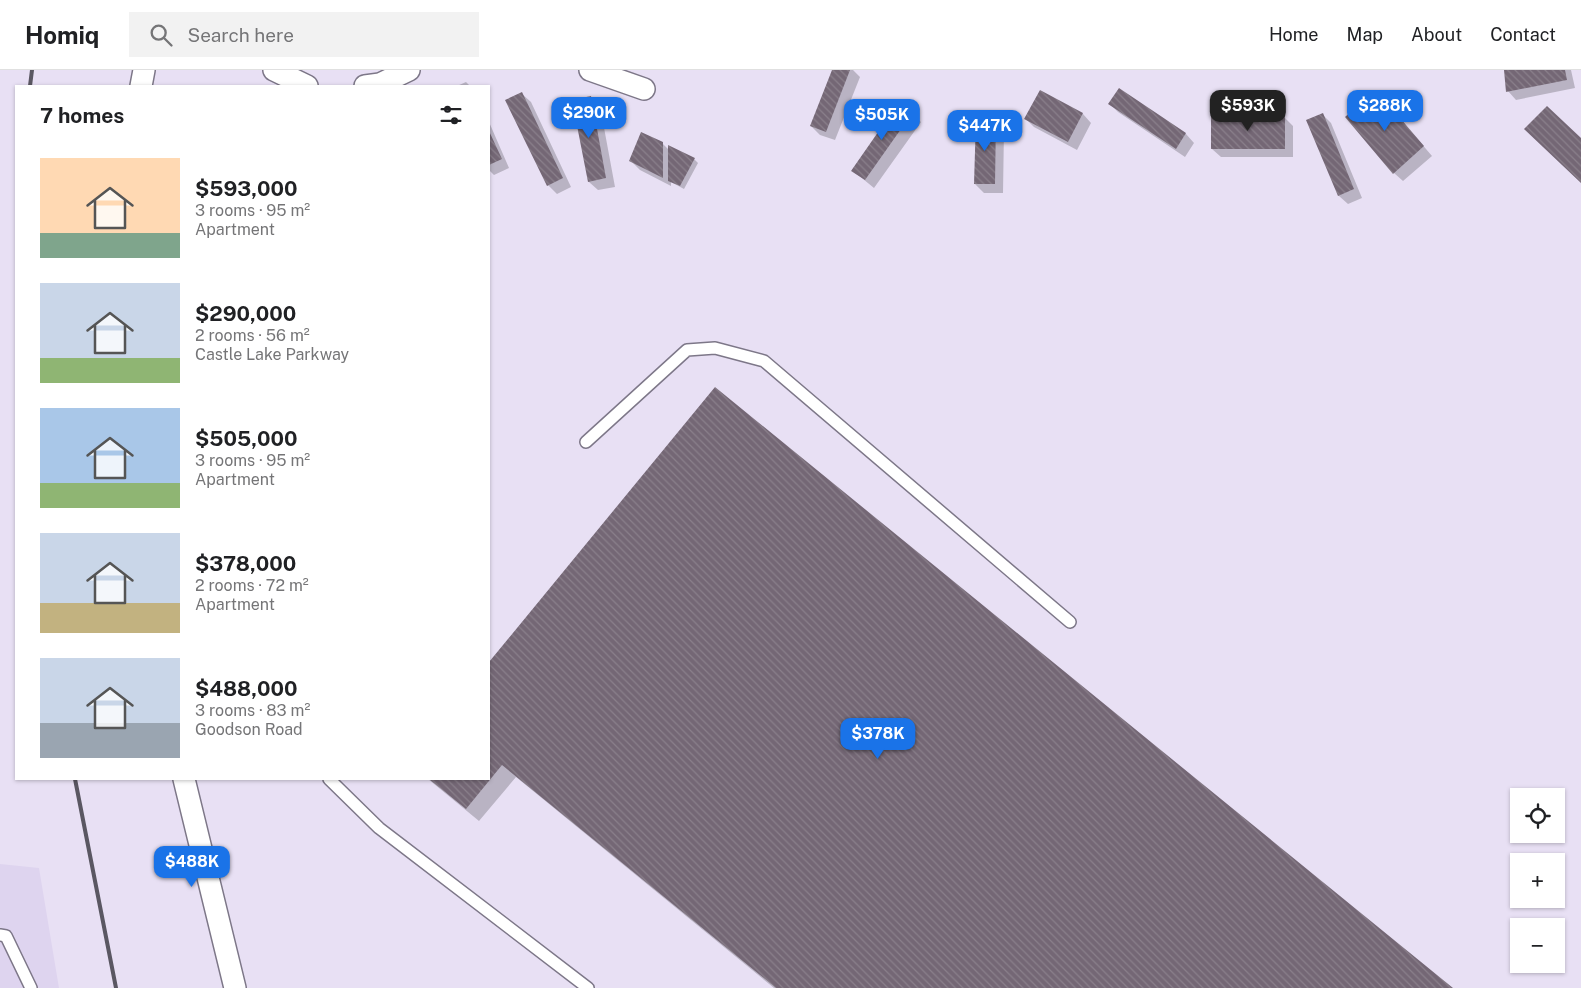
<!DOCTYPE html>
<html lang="en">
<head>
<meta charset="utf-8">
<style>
	body { margin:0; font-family:"Public Sans",sans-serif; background:#f2f2f2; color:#202124; height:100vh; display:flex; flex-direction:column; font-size:19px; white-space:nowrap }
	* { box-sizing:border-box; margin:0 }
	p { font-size:16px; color:#757577 }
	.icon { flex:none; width:28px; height:28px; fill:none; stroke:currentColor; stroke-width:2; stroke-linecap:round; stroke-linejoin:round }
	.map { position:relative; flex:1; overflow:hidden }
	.panel { position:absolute; left:15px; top:15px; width:475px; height:695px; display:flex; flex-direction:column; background:#fff; border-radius:0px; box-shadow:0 1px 4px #0004 }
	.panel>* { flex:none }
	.controls { position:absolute; left:1510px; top:718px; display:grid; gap:10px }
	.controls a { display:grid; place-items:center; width:55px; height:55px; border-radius:0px; background:#fff; box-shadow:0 1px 4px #0004; font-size:25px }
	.price { position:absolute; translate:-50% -42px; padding:0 11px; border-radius:10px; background:#1a73e8; color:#fff; font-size:16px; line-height:32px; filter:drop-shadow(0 1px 2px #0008) }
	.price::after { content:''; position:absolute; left:50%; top:30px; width:15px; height:11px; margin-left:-8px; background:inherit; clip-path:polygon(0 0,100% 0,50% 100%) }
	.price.active { background:#222; color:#fff }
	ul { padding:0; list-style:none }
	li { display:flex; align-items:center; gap:15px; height:125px; padding:0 25px }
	li span { display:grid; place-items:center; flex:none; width:140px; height:100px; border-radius:0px; color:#555 }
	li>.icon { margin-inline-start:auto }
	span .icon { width:60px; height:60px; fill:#fffc; stroke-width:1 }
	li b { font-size:21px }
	h2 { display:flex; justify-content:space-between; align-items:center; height:60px; padding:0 25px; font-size:21px }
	header { display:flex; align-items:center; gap:30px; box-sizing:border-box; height:70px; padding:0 25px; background:#fff; border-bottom:1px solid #e0e0e0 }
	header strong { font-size:24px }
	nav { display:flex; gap:28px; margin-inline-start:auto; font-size:18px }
	.search { width:350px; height:45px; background:#f2f2f2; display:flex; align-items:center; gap:12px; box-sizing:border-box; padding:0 18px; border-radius:0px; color:#757577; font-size:19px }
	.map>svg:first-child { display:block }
</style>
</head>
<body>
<header>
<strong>Homiq</strong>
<div class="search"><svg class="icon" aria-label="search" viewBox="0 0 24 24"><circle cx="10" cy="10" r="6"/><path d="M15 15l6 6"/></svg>Search here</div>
<nav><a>Home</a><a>Map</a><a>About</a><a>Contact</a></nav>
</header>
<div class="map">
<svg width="1581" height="918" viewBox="0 0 1581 918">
	<defs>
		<pattern id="building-back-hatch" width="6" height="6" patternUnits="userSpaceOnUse" patternTransform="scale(1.25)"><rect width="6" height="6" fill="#746775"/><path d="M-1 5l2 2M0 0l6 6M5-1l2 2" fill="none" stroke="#8a808b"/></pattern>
	</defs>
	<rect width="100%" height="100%" fill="#e8e0f4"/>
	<!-- built -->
	<path fill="#ded4ef" d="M0,794L39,798L59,918H0Z"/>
	<!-- shadow -->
	<path fill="#0003" d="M833,0H853L860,7L835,70L820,65L811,56Z
		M1505,0H1571L1575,18L1516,30L1508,21Z
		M466,12L470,16H457Z
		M1119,20L1186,64L1194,73L1185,87L1118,42L1110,34Z
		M1040,21L1083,44L1091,53L1077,80L1034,57L1025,48Z
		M522,24L531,32L571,117L557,124L548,115Z
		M591,28L600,36L615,117L598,120L589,112Z
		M1384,30L1432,86L1403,111L1394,103Z
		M899,34L921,52L874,118L852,100Z
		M1323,45L1331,53L1362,128L1348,134L1339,126L1307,51Z
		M1284,47L1293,56V87H1221L1212,79Z
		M996,50L1004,59L1003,123H984L975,114Z
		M489,52L509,98L494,105L489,100Z
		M662,73L669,80L694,89L698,93L684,119L671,112V116L640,100L631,91Z
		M715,318L1451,918H774L516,707L479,751L428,709H489V594Z"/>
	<!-- building -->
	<path fill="url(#building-back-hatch)" d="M832,0H850L826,62L810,56Z
		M1504,0H1565L1567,10L1506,22Z
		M1119,18L1186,63L1176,79L1108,34Z
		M1040,20L1083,43L1068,72L1024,49Z
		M1376,20L1424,76L1393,104L1345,47Z
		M522,22L563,108L547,116L505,30Z
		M591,26L606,108L588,112L572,30Z
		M899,32L913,42L865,110L851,101Z
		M1547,36L1581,68V113L1524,59Z
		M1323,43L1354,119L1338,126L1306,50Z
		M1285,45V79H1211V46Z
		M976,48L996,49L995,114H974Z
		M489,61L502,89L489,95Z
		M641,62L663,72V108L629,91Z
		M668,75L695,88L680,116L668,111Z
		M715,317L1453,918H776L502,695L466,739L429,709H489V592Z"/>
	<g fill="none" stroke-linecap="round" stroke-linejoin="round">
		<defs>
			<path id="service" d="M586,372L687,280L715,278L764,291L1070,552
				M329,709L379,758L588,918
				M0,865L6,866L31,918"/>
			<path id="minor" d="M274,0L307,16
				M590,0L644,19
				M141,16L144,0
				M365,16L380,14L409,0
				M184,709L235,918"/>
		</defs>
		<!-- service casing -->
		<use href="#service" stroke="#7d7788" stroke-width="14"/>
		<!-- minor casing -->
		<use href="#minor" stroke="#7d7788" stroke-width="24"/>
		<!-- service -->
		<use href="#service" stroke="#fff" stroke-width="11"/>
		<!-- minor -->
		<use href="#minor" stroke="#fff" stroke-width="21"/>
		<!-- rail -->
		<path stroke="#5a5762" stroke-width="4" d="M30,16L32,0
			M75,709L116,918"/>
	</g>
</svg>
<div class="controls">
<a><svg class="icon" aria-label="locate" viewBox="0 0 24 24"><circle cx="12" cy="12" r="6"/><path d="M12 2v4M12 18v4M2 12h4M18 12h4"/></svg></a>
<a>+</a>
<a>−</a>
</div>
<b class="price active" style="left:1248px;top:62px">$593K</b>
<b class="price" style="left:1385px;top:62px">$288K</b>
<b class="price" style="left:589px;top:69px">$290K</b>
<b class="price" style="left:882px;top:71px">$505K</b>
<b class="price" style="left:985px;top:82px">$447K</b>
<b class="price" style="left:878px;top:690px">$378K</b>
<b class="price" style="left:192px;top:818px">$488K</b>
<section class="panel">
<h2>7 homes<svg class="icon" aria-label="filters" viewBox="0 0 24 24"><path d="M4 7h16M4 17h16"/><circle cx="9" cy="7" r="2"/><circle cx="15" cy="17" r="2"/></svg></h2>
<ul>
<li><span style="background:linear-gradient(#ffd9b3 75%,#7fa58c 0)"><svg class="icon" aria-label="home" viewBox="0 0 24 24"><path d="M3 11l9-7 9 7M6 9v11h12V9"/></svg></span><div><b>$593,000</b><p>3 rooms · 95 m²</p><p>Apartment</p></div></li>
<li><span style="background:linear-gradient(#c9d6e8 75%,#8fb573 0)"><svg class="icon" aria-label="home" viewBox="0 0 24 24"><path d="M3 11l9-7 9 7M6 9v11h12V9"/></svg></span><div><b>$290,000</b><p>2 rooms · 56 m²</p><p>Castle Lake Parkway</p></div></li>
<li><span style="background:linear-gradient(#a9c7e8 75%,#8fb573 0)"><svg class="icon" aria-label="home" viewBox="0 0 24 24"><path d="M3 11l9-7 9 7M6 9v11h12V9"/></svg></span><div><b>$505,000</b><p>3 rooms · 95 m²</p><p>Apartment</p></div></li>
<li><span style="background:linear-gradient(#c9d6e8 70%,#c2b280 0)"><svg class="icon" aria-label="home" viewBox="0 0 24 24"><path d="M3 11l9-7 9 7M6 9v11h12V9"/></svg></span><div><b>$378,000</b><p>2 rooms · 72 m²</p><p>Apartment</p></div></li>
<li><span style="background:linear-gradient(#c9d6e8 65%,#9aa5b1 0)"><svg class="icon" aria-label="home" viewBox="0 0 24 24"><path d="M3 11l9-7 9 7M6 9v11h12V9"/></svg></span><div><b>$488,000</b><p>3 rooms · 83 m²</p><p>Goodson Road</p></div></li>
</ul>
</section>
</div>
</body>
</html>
